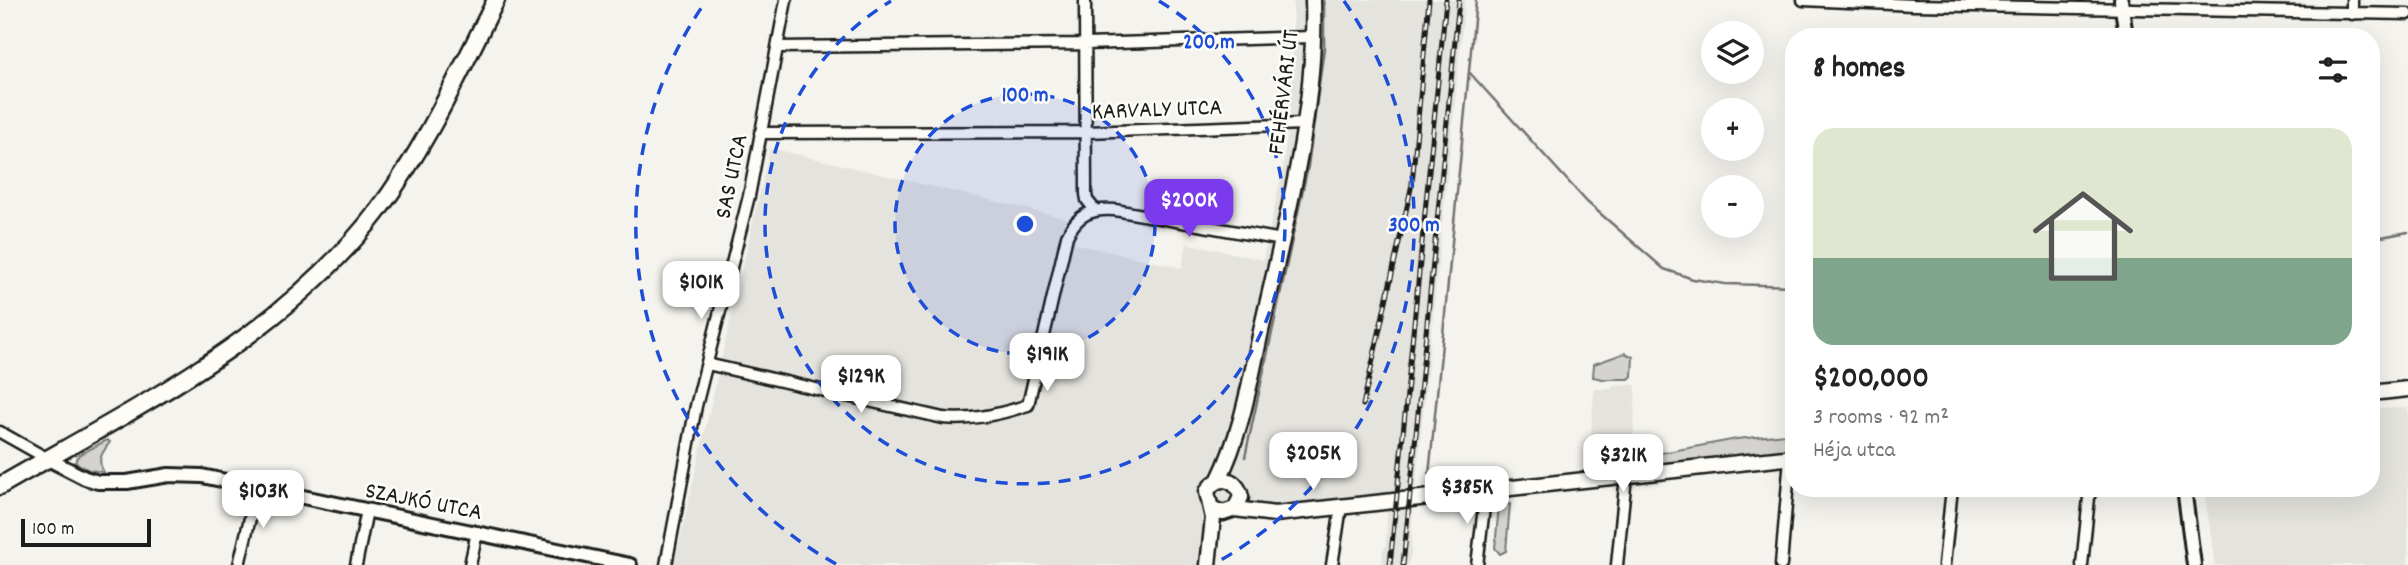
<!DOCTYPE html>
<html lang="en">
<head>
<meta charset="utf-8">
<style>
	body { margin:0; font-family:Dekko,sans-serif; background:#f6f6f6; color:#222; height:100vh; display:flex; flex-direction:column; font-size:26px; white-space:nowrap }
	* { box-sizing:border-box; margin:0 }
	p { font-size:23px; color:#767676 }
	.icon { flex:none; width:38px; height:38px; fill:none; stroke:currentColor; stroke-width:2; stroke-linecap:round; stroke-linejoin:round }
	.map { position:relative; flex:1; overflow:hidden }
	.drawer { position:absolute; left:1785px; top:28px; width:595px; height:469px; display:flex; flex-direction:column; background:#fff; border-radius:28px; box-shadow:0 7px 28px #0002 }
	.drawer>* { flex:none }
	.buttons { position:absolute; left:1701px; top:21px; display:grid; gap:14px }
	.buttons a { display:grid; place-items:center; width:63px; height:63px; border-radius:50%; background:#fff; box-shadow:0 7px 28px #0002; font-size:35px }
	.scale { position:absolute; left:21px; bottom:18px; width:130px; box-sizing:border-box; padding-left:7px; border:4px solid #1c1c1c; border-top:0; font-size:19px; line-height:24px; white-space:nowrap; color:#1c1c1c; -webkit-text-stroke:5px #fdfcf7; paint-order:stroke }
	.price { position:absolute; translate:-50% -60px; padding:0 16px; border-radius:14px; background:#fff; color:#222; font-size:23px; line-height:46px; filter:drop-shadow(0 2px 4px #0008) }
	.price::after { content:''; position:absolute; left:50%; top:42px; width:21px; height:16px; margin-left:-10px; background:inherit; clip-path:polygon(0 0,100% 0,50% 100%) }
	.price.selected { background:#7c3aed; color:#fff }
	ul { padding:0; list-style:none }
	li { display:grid; align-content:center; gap:14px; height:371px; padding:0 28px }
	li+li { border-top:2px solid #e0e0e0 }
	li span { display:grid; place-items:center; height:217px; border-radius:21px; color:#555 }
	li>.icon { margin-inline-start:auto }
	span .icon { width:126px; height:126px; fill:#fffc; stroke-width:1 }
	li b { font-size:30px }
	h2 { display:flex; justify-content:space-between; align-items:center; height:84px; padding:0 28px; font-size:30px }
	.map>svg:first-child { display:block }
</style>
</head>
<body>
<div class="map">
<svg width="2408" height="565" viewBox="0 0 2408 565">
	<rect width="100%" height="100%" fill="#f4f3ee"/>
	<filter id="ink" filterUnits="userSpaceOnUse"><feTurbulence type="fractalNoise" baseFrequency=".0143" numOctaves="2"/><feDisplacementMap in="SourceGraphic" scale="14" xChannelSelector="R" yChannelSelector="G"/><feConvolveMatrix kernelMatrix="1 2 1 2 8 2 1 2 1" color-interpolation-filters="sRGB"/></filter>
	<g filter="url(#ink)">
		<!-- built -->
		<path fill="#e4e3de" d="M1293,0H1465L1412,522L1411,552L1408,565H1383L1382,562L1383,551L1386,545L1388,496L1212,510L1202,565H674L770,148L1086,223L1076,236L1075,244L1182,268L1187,243L1263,260L1283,167L1289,122L1293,72Z
			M1613,385H1636L1632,465L1589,469L1594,389H1612Z
			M2408,407V565H2215L2204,488H2371V410Z"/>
		<!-- green -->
		<path fill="#d4d3cf" stroke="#787876" stroke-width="2" d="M1625,353L1633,357L1632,376L1629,379H1602L1593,377L1594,364Z
			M1794,433V450L1634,468V458L1737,439Z
			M107,440L110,442C102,453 96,460 104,472L89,470L75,462L79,455Z
			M1510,504L1506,551L1500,554L1495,548L1499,505Z"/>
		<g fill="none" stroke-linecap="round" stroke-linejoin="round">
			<!-- stream -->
			<path stroke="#72716f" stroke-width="2.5" d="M1469,72L1587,202L1664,269L1693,279L1725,284L1794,286
				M2371,239L2408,232
				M1245,457L1308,166L1324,48V0
				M1429,475L1476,0"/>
			<defs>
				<path id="minor" d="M1085,0L1086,194L1087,200L1095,210
					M1803,0L1914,5L2408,14
					M2352,14V0
					M778,47L1085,44L1312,37
					M760,133L1087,132L1304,124
					M707,364L943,418C971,421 1001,414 1028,405L1067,236C1077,215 1091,208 1115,210L1282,240
					M0,432L48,459
					M239,565L257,488
					M356,565L367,510
					M470,565L477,532
					M666,565L696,406L749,196L786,0
					M1332,565L1341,507
					M1477,565L1486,491
					M1617,565L1626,476
					M1781,565L1790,458
					M1944,565L1952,488
					M2082,565L2090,488"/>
				<path id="tertiary" d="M2121,0L2126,37
					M48,459L85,478L98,482H127L169,475L202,476L630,565
					M2184,488L2194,565"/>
				<path id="secondary" d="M2371,393L2408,389
					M1218,481C1243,431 1251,375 1263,322C1287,217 1317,108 1313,0
					M1235,509L1275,514L1794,457
					M1208,565L1213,518L1207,492C1216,474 1237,477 1241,497L1235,509L1223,513L1211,508"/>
				<path id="primary" d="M0,486C135,408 278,339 376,213C426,147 459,73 496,0"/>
			</defs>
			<!-- minor casing -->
			<use href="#minor" stroke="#1c1c1c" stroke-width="15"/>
			<!-- tertiary casing -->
			<use href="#tertiary" stroke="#1c1c1c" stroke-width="18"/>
			<!-- secondary casing -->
			<use href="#secondary" stroke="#1c1c1c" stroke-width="19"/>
			<!-- primary casing -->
			<use href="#primary" stroke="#1c1c1c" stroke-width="21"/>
			<!-- minor -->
			<use href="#minor" stroke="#fdfcf7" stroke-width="10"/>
			<!-- tertiary -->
			<use href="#tertiary" stroke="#fdfcf7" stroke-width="12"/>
			<!-- secondary -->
			<use href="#secondary" stroke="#fdfcf7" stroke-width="14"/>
			<!-- primary -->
			<use href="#primary" stroke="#fdfcf7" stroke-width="16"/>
			<defs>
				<path id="rail" d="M1363,405L1412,184L1429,0
					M1390,565L1446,0
					M1403,565L1459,0"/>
			</defs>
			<!-- rail casing -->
			<use href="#rail" stroke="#1c1c1c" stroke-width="5"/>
			<!-- rail -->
			<use href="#rail" stroke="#fdfcf7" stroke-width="2.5" stroke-dasharray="8" stroke-linecap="butt"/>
		</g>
	</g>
	<!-- distance rings -->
	<circle cx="1025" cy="224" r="130" fill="#1d4ed8" fill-opacity=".12"/>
	<g fill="none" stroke="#1d4ed8" stroke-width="3.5" stroke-dasharray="12 9">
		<circle cx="1025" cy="224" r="130"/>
		<path d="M1159 1A260 260 0 1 1 891 1"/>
		<path d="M836 564A389 389 0 0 1 706 1M1344 1A389 389 0 0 1 1214 564"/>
	</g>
	<g text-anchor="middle" stroke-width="5" stroke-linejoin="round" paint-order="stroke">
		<!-- street labels -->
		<g font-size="24" fill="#1c1c1c" stroke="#fdfcf7">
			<text transform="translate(1282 92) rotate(-83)" y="8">FEHÉRVÁRI ÚT</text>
			<text transform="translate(1157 108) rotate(-2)" y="8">KARVALY UTCA</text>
			<text transform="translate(730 176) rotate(-78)" y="8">SAS UTCA</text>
			<text transform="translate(424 500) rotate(11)" y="8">SZAJKÓ UTCA</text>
		</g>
	</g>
	<circle cx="1025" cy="224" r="10" fill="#1d4ed8" stroke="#fdfcf7" stroke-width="3.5"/>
	<g font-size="21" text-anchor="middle" font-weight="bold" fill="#1d4ed8" stroke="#fdfcf7" stroke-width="5" stroke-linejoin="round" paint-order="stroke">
		<text x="1209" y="48">200 m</text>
		<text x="1025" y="101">100 m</text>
		<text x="1414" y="231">300 m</text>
	</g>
</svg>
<div class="buttons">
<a><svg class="icon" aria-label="layers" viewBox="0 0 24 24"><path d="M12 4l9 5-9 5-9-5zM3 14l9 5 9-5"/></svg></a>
<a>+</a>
<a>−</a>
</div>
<div class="scale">100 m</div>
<b class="price selected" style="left:1189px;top:239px">$200K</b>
<b class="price" style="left:701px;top:321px">$101K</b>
<b class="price" style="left:1047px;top:393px">$191K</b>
<b class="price" style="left:861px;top:415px">$129K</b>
<b class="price" style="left:1313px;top:492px">$205K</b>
<b class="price" style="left:1623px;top:494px">$321K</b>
<b class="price" style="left:1467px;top:526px">$385K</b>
<b class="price" style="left:263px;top:530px">$103K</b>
<section class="drawer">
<h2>8 homes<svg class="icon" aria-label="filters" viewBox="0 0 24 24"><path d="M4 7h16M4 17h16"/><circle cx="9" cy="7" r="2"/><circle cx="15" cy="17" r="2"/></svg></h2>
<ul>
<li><span style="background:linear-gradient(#dfe7d0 60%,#7fa58c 0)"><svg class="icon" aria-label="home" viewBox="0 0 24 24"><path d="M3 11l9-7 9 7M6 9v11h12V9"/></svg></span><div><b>$200,000</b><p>3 rooms · 92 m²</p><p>Héja utca</p></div></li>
</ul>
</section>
</div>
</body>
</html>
